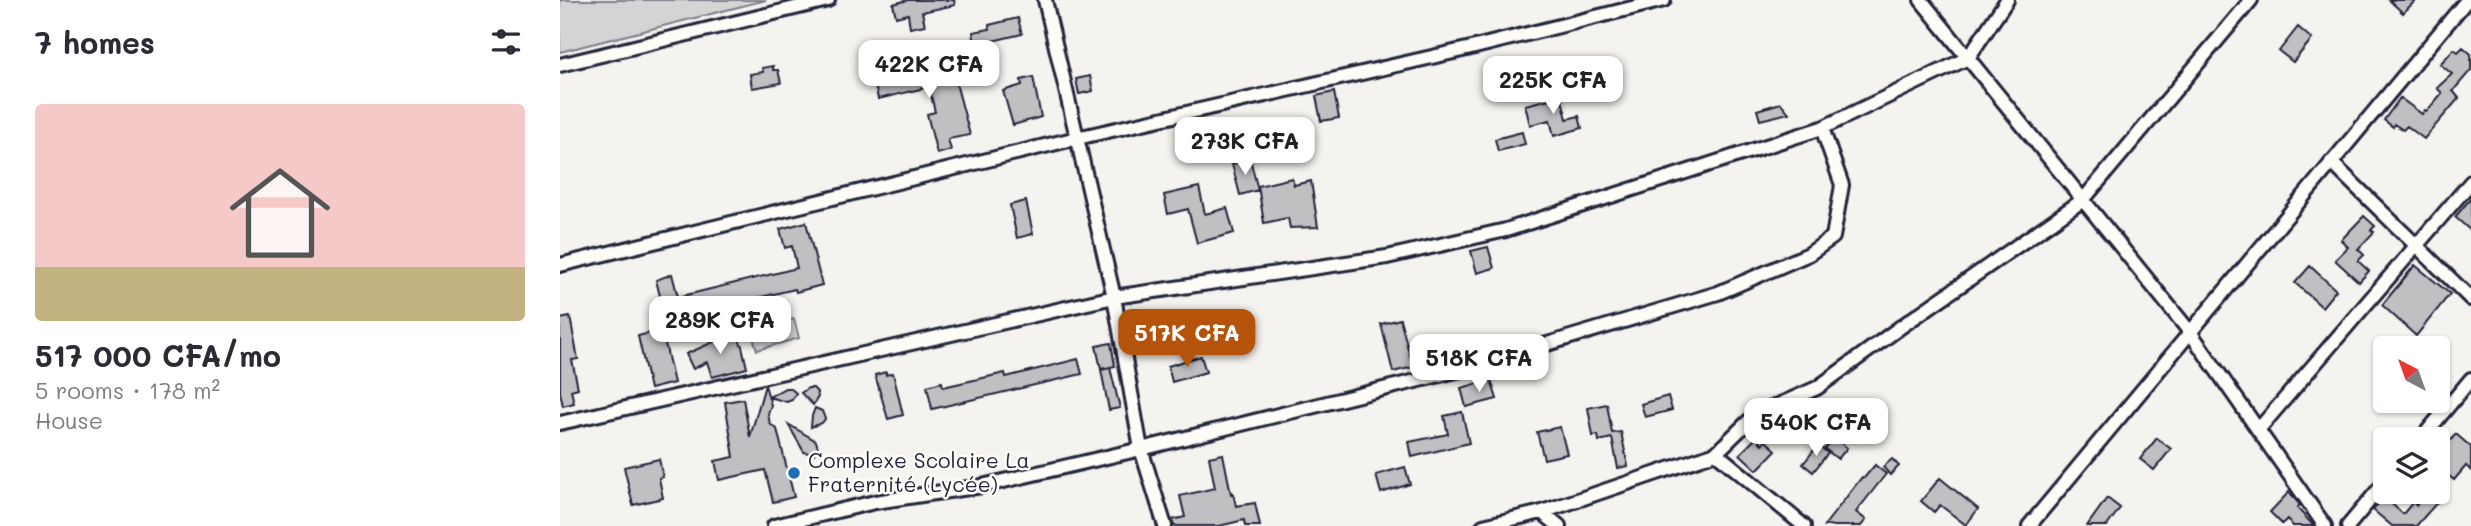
<!DOCTYPE html>
<html lang="en">
<head>
<meta charset="utf-8">
<style>
	body { margin:0; font-family:Mali,sans-serif; background:#f2f2f3; color:#2b2b33; height:100vh; display:flex; flex-direction:column; font-size:26px; white-space:nowrap }
	* { box-sizing:border-box; margin:0 }
	p { font-size:23px; color:#7c7c81 }
	.icon { flex:none; width:38px; height:38px; fill:none; stroke:currentColor; stroke-width:2; stroke-linecap:round; stroke-linejoin:round }
	.map { position:relative; flex:1; overflow:hidden }
	.details { display:flex; flex-direction:column; background:#fff; width:560px }
	.details>* { flex:none }
	.needle { width:46px; rotate:319deg }
	.fabs { position:absolute; left:1813px; top:336px; display:grid; gap:14px }
	.fabs a { display:grid; place-items:center; width:77px; height:77px; border-radius:7px; background:#fff; box-shadow:0 2px 5px #0004; font-size:35px }
	.price { position:absolute; translate:-50% -60px; padding:0 16px; border-radius:14px; background:#fff; color:#222; font-size:23px; line-height:46px; filter:drop-shadow(0 2px 4px #0008) }
	.price::after { content:''; position:absolute; left:50%; top:42px; width:21px; height:16px; margin-left:-10px; background:inherit; clip-path:polygon(0 0,100% 0,50% 100%) }
	.price.active { background:#b45309; color:#fff }
	ul { padding:0; list-style:none }
	li { display:grid; align-content:center; gap:14px; height:371px; padding:0 35px }
	li+li { border-top:2px solid #e1e1e2 }
	li span { display:grid; place-items:center; height:217px; border-radius:7px; color:#555 }
	li>.icon { margin-inline-start:auto }
	span .icon { width:126px; height:126px; fill:#fffc; stroke-width:1 }
	li b { font-size:30px }
	h2 { display:flex; justify-content:space-between; align-items:center; height:84px; padding:0 35px; font-size:30px }
	main { display:flex; flex:1; min-height:0 }
	.map>svg:first-child { display:block }
</style>
</head>
<body>
<main>
<section class="details">
<h2>7 homes<svg class="icon" aria-label="filters" viewBox="0 0 24 24"><path d="M4 7h16M4 17h16"/><circle cx="9" cy="7" r="2"/><circle cx="15" cy="17" r="2"/></svg></h2>
<ul>
<li><span style="background:linear-gradient(#f6c9c9 75%,#c2b280 0)"><svg class="icon" aria-label="home" viewBox="0 0 24 24"><path d="M3 11l9-7 9 7M6 9v11h12V9"/></svg></span><div><b>517 000 CFA/mo</b><p>5 rooms · 178 m²</p><p>House</p></div></li>
</ul>
</section>
<div class="map">
<svg width="1911" height="526" viewBox="0 0 1911 526">
	<rect width="100%" height="100%" fill="#f4f3ef"/>
	<filter id="ink" filterUnits="userSpaceOnUse"><feTurbulence type="fractalNoise" baseFrequency=".0143" numOctaves="2"/><feDisplacementMap in="SourceGraphic" scale="14" xChannelSelector="R" yChannelSelector="G"/><feConvolveMatrix kernelMatrix="1 2 1 2 8 2 1 2 1" color-interpolation-filters="sRGB"/></filter>
	<g filter="url(#ink)">
		<!-- green -->
		<path fill="#d5d4d5" stroke="#7c7b88" stroke-width="2" d="M0,0H206L0,52Z
			M234,319L239,338L197,350L191,331Z"/>
		<!-- building -->
		<path fill="#c0bfc2" stroke="#22223b" stroke-width="2" d="M348,0H394L395,5L362,12L365,25L350,28L348,14L336,17L333,4Z
			M1829,0H1856L1843,13Z
			M458,18L462,34L415,45L413,32L430,29L429,25Z
			M1738,27L1752,39L1733,62L1719,51Z
			M1903,47L1911,54V70L1893,91L1899,98L1864,139L1847,126L1843,130L1834,124L1833,127L1824,120L1840,98L1862,114L1865,110L1867,111L1882,93L1877,88L1892,74L1880,64L1894,49L1898,52Z
			M346,63L349,79L392,68L410,135L388,139L391,150L377,154L367,114L375,112L369,87L318,99L312,71Z
			M213,66V70H218L221,83L192,88L190,74L203,72L202,68Z
			M530,76L533,91L519,94L516,79Z
			M473,77L481,117L453,125L443,91L462,85L461,80Z
			M774,92L779,118L761,121L756,96Z
			M1001,96L1007,119L1019,116L1022,128L994,136L990,120L970,125L965,105Z
			M1221,103L1229,113L1200,120L1197,110Z
			M962,132L965,144L938,151L935,139Z
			M690,159L698,190L680,195L672,164Z
			M732,178L734,185L751,181L758,227L730,228L728,218L704,223L698,186Z
			M639,187L645,214L667,208L674,233L637,243L628,209L608,214L604,195Z
			M1911,198V231L1895,217Z
			M466,201L473,234L457,238L450,205Z
			M1804,216L1815,226L1811,230L1814,232L1798,249L1804,255L1798,261L1809,271L1799,282L1775,260L1788,247L1781,240Z
			M246,222L262,285L236,292L235,289L176,303L179,317L116,332L100,296L96,280L112,274L118,297L237,268L232,246L225,248L220,229Z
			M928,247L934,268L917,273L911,251Z
			M1855,265L1890,294L1856,336L1822,305Z
			M1750,266L1776,290L1762,307L1735,283Z
			M10,317L18,359L12,360L18,388L11,390L14,403L3,406L0,392V319Z
			M840,319L853,367L833,372L821,324Z
			M102,330L114,383L90,389L78,336Z
			M176,332L182,346L187,368L152,377L147,362L133,369L126,354Z
			M551,343L555,366L541,369L536,346Z
			M641,356L646,372L612,382L608,366Z
			M518,359L522,374L372,409L367,386L382,382L383,387L445,373L446,377Z
			M550,368L560,408L549,410L541,370Z
			M326,372V375L333,373L343,415L328,419L315,375Z
			M931,380L937,399L906,407L901,388Z
			M205,385L211,405L208,414L210,424L217,429L234,497L213,502L205,470L159,480L155,461L174,457L165,402L183,399L190,437Z
			M225,388H230L236,393L232,400L227,402L209,397Z
			M248,388H253L257,392L258,397L253,405L241,393Z
			M1108,396L1112,410L1085,417L1081,404Z
			M1047,404L1052,433L1061,432L1068,466L1058,468L1052,438L1039,441L1038,435L1033,436L1028,408Z
			M255,408L262,411L265,419L262,423L251,427L252,416Z
			M902,412L909,443L852,457L849,442L888,434L884,416Z
			M228,424L256,441L258,448L254,454L244,452Z
			M1000,427L1007,454L984,459L977,432Z
			M1896,434L1911,447V470L1906,466L1894,480L1878,467V454Z
			M1274,437L1287,448L1278,459L1265,449Z
			M1196,438L1202,444L1206,441L1216,450L1197,470L1180,454Z
			M1597,438L1611,449L1594,470L1580,459Z
			M1258,445L1268,453L1253,472L1243,464Z
			M663,454L671,494L673,493L676,506L695,503L700,526H685L684,520L659,526H614L612,520L625,517L620,496L655,488L649,457Z
			M99,459L103,477L99,478L103,498L73,505L64,467Z
			M1332,459L1339,466L1330,475L1323,467Z
			M1315,465L1326,474L1296,512L1306,520L1301,526H1264L1302,477L1304,478Z
			M845,467L850,484L821,493L816,475Z
			M1380,478L1418,509L1406,525L1380,505L1374,512L1361,501Z
			M1729,492L1740,505L1737,508L1754,526H1733L1727,519L1722,524L1710,512Z
			M1868,492H1874L1881,498L1856,526H1832L1813,510L1824,497L1843,514L1853,502L1856,505Z
			M1547,498L1560,508L1547,526H1527Z"/>
		<g fill="none" stroke-linecap="round" stroke-linejoin="round">
			<defs>
				<path id="minor" d="M485,0L554,297L581,449L605,526
					M1361,0L1630,332L1765,526
					M0,65L268,0
					M1771,162L1911,299
					M0,265L517,138L907,49L1104,0
					M0,423L554,297L827,257L946,230L1262,128L1408,58L1447,0
					M1698,430L1911,182
					M1861,439L1911,379
					M1156,453L1244,526
					M982,512L1156,453L1195,415L1257,388L1342,326L1523,200L1691,0
					M214,526L315,502L422,486L581,449L900,370L1158,293L1249,254L1273,237L1282,185L1262,128
					M923,526L982,512L999,526
					M1469,526L1907,0
					M1788,526L1825,482"/>
			</defs>
			<!-- minor casing -->
			<use href="#minor" stroke="#22223b" stroke-width="18"/>
			<!-- minor -->
			<use href="#minor" stroke="#fdfcf7" stroke-width="12"/>
		</g>
	</g>
	<!-- markers -->
	<circle fill="#1f6fb2" stroke="#fdfcf7" stroke-width="2.5" cx="234" cy="473" r="7"/>
	<g text-anchor="middle" stroke-width="5" stroke-linejoin="round" paint-order="stroke">
		<!-- poi labels -->
		<g font-size="21" fill="#22223b" stroke="#fdfcf7" text-anchor="start">
			<text x="248" y="468">Complexe Scolaire La<tspan x="248" dy="24">Fraternité (Lycée)</tspan></text>
		</g>
	</g>
</svg>
<div class="fabs">
<a><svg class="needle" viewBox="-14 -14 28 28"><path d="M0-13l5 13h-10z" fill="#e53935"/><path d="M0 13l5-13h-10z" fill="#7c7c81"/></svg></a>
<a><svg class="icon" aria-label="layers" viewBox="0 0 24 24"><path d="M12 4l9 5-9 5-9-5zM3 14l9 5 9-5"/></svg></a>
</div>
<b class="price" style="left:369px;top:100px">422K CFA</b>
<b class="price" style="left:993px;top:116px">225K CFA</b>
<b class="price" style="left:685px;top:177px">273K CFA</b>
<b class="price" style="left:160px;top:356px">289K CFA</b>
<b class="price active" style="left:627px;top:369px">517K CFA</b>
<b class="price" style="left:919px;top:394px">518K CFA</b>
<b class="price" style="left:1256px;top:458px">540K CFA</b>
</div>
</main>
</body>
</html>
